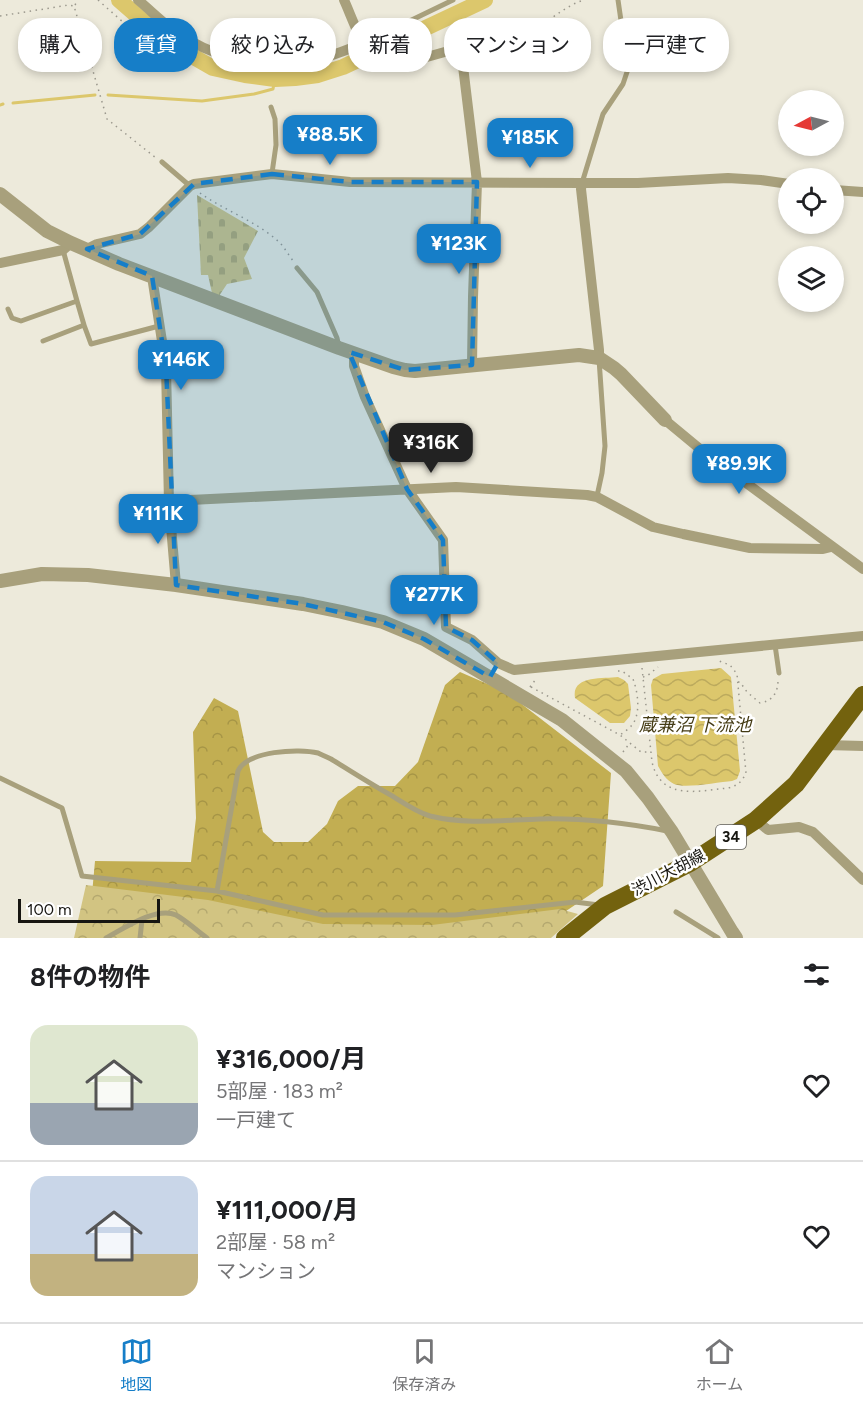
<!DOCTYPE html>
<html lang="ja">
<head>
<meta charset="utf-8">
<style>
	body { margin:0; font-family:Figtree,"Noto Sans JP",sans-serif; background:#f6f6f6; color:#202124; height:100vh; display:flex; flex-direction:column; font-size:22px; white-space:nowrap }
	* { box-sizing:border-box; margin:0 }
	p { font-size:20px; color:#757577 }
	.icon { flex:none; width:33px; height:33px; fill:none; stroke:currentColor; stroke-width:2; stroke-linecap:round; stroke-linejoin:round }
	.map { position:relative; height:938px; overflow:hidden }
	.details { display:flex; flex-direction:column; background:#fff; flex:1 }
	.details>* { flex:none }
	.guide { position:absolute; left:18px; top:18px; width:828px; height:54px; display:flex; gap:12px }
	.needle { width:39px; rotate:263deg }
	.fabs { position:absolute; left:778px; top:90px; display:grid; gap:12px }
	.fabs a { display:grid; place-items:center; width:66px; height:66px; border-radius:50%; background:#fff; box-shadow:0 3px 9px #0003; font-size:30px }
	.scale { position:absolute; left:18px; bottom:15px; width:142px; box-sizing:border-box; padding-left:6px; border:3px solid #171611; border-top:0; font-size:16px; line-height:21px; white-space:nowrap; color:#171611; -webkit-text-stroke:4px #fff; paint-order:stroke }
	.price { position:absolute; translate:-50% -51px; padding:0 14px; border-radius:12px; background:#167ec8; color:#fff; font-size:20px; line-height:39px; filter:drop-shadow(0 2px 3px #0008) }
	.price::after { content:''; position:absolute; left:50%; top:36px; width:18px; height:14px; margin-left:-9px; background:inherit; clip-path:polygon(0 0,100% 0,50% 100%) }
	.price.current { background:#222; color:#fff }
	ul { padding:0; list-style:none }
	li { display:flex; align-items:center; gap:18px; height:150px; padding:0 30px }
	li+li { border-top:2px solid #e0e0e0 }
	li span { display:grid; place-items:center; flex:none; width:168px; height:120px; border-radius:18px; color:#555 }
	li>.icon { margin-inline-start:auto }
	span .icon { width:72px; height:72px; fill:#fffc; stroke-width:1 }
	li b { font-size:26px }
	h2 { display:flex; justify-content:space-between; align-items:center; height:72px; padding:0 30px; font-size:26px }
	.tag { padding:0 21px; border-radius:24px; background:#fff; box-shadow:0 3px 9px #0003; font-size:21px; line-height:54px }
	.tag.current { background:#167ec8; color:#fff }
	.tab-bar { display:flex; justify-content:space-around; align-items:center; height:84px; border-top:2px solid #e0e0e0; background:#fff; font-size:16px; color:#757577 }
	.tab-bar a { display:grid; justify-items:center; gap:3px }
	.tab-bar .current { color:#167ec8 }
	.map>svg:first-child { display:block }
</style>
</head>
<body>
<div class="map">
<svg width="863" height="938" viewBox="0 0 863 938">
	<defs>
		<pattern id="forest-crowns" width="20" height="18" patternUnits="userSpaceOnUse" patternTransform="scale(1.5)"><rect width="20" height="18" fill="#c2ae52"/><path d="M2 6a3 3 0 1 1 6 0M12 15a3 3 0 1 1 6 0" fill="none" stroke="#a69546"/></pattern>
		<pattern id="cemetery-stones" width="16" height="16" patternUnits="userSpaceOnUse" patternTransform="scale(1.5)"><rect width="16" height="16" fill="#d2c482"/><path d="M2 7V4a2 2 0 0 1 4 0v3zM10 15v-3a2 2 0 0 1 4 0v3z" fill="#b4a86f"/></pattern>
		<pattern id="park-crowns" width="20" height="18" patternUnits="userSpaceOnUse" patternTransform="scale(1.5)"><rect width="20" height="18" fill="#d2c482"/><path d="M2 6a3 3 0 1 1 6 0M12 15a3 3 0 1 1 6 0" fill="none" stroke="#b4a86f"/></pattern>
		<pattern id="water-waves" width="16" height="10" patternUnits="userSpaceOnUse" patternTransform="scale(1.5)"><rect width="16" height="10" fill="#dcc76c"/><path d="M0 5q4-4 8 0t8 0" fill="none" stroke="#bcaa5d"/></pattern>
	</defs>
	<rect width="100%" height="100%" fill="#edeadb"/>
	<!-- forest -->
	<path fill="url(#forest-crowns)" d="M460,672L506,692L611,773L603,886L538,930L478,938H280L92,894L95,861L191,862L196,818L193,732L214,698L238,711L263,832L274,842H308L327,824L338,801L358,786H395L418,762L445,685Z"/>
	<!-- cemetery -->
	<path fill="url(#cemetery-stones)" d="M197,195L258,231L244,258L252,279L227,284L219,296L212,293L208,275H201Z"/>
	<!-- park -->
	<path fill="url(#park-crowns)" d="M86,885L208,900L323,924L432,925L560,909L578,914L551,938H74Z"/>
	<!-- water -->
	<path fill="url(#water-waves)" d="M721,668L731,677L740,771L737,779L732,781C719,782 684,789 674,784C666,780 662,773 658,766L651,685L653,679L662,674Z
		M618,677L624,680L628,684L631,708L630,716L624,723H610L575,698C571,675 603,679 618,677Z"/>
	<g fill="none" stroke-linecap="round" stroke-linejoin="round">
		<!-- stream -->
		<path stroke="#dcc76c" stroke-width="3" d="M108,95L202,101L254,94L273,89L275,79
			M13,103L95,95
			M0,105L3,104"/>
		<!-- river -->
		<path stroke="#dcc76c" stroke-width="16" d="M119,0L166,41L213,68L245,75L275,79L295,78L318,75L343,67L485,0"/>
		<!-- path -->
		<path stroke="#9b988d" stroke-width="1.5" stroke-dasharray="1.5 4.5" stroke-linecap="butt" d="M98,0L133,31
			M75,5L78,0
			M0,16L69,5L74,6L107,119L156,158
			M469,45C493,40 516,36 538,26C554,18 567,5 584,0
			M200,193C225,211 257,221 280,243C285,248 289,256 294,262
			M642,668L652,762C661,801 698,791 728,788C737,786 742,782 746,773L737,674L730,665L719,661
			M618,671H622L633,679C638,692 641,714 632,725C629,729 624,732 620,735
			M643,677L647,676L658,667
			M738,682H740L747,692L760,703C773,701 778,692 778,680
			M530,687L536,679
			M531,687L620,735L641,752H649
			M623,752L629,744"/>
		<!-- service -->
		<path stroke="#a8a07c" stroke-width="5" d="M364,43L453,0
			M271,107L275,119L276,145L272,173
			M162,162L190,186
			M582,183L603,114L623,84L628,69L618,0
			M297,268L317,292L337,338L339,347
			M8,309L12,318L21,321L77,301L63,250
			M84,325L91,344L159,326
			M43,341L84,325L77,301
			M597,496L602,473L605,446L599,359
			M775,645L779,673
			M0,778L62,808L82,876L217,891L323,915H455L575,902L599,905
			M217,891L238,771C247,751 299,748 318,753C322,755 327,757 331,759C352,772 372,785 394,797C405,804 417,812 430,816C467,825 503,820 540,819C582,818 626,823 667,831
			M676,912L718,938
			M106,938C123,929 156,906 176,915C187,921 197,931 207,938
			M140,938L142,920"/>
		<!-- minor -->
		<path stroke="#a8a07c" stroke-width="10" d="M138,0C150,10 161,21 173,30C208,55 261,72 304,63C325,59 344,51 364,43
			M344,0C353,20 361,46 377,62C381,65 386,66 391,67L459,48L462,58L477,182L473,297L472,365
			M582,183L581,189L599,350V358
			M834,190L863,192
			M87,249L97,244L140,234L149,227L190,186L194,184L264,175L272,174L350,182L582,183H638L728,178L761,180L789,184
			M0,263L63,250L71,243
			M155,277L153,283L166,367L169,503L176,585
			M354,354V366L365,397L407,489L443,540L446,627L472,640L498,663L514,670L863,636
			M665,420L700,449L863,569
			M169,503L190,500L456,487L587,495L597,497L653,527L683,534L750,548L823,549L831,547
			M826,745L863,746
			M756,820L768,830L799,827L813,832L863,880"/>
		<!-- tertiary -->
		<path stroke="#a8a07c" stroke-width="14" d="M0,194L47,231L71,243L119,264L339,348L393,367L405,370L415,371L579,355L599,358L614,368L621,374L665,420
			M0,581L42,574L88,575L176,585L303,604L342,612L383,622L424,639L562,720L626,771L648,798L672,832L732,932L736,938"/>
		<!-- primary -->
		<path stroke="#73620e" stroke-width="18" d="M565,938L605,906L690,863L756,820L796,784L863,695"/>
	</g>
	<!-- marked area -->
	<path fill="#167ec8" fill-opacity="0.2" stroke="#167ec8" stroke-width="4.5" stroke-dasharray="12 8" stroke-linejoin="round" d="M272,174L350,182H477L472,365L405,370L349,352L407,489L443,540L446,627L472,640L498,663L490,677L424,639L383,622L303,604L176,585L166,367L152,276L87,249L140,234L194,184Z"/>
	<g text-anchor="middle" stroke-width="5" stroke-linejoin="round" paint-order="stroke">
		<!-- shield labels -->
		<rect fill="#fff" stroke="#5d5c58" stroke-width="1.5" x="716" y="825" width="30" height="24" rx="4.5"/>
		<g font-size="15" font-weight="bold" fill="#171611">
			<text x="731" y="842">34</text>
		</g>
		<!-- street labels -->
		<g font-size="16" fill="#171611" stroke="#fff">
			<text transform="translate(668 872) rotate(-28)" y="6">渋川大胡線</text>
		</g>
		<!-- water labels -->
		<g font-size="18" font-style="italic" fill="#453c15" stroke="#fff">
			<text x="695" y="731">蔵兼沼 下流池</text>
		</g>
	</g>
</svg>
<div class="fabs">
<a><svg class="needle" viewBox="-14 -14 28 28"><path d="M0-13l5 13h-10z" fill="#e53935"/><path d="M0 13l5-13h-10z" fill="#757577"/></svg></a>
<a><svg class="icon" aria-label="locate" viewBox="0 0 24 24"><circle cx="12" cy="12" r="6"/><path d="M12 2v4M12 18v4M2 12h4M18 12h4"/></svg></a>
<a><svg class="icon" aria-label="layers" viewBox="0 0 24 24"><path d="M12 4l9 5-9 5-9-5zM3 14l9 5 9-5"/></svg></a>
</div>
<div class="scale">100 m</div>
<b class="price" style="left:330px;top:166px">¥88.5K</b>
<b class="price" style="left:530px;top:169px">¥185K</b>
<b class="price" style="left:459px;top:275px">¥123K</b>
<b class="price" style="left:181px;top:391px">¥146K</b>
<b class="price current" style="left:431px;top:474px">¥316K</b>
<b class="price" style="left:739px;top:495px">¥89.9K</b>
<b class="price" style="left:158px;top:545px">¥111K</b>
<b class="price" style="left:434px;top:626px">¥277K</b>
<div class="guide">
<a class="tag">購入</a>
<a class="tag current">賃貸</a>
<a class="tag">絞り込み</a>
<a class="tag">新着</a>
<a class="tag">マンション</a>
<a class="tag">一戸建て</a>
</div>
</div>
<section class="details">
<h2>8件の物件<svg class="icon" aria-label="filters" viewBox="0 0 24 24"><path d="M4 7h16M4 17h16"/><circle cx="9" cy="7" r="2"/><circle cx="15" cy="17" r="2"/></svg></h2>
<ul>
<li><span style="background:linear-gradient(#dfe7d0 65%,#9aa5b1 0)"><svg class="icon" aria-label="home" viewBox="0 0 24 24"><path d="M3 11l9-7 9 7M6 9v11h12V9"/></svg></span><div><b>¥316,000/月</b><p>5部屋 · 183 m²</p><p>一戸建て</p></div><svg class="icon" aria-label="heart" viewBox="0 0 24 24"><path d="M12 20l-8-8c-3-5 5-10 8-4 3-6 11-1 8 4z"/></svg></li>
<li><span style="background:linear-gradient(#c9d6e8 65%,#c2b280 0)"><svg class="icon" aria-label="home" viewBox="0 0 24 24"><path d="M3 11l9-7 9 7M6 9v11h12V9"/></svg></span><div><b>¥111,000/月</b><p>2部屋 · 58 m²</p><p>マンション</p></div><svg class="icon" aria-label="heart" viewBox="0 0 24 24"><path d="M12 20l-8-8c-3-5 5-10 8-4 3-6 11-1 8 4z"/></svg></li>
</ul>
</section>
<nav class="tab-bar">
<a class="current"><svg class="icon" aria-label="map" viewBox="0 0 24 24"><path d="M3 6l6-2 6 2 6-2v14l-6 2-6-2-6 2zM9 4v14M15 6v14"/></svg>地図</a>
<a><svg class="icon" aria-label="saved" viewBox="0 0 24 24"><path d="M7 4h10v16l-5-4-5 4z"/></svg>保存済み</a>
<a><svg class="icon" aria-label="home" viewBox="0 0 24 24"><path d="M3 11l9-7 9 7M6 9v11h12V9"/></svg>ホーム</a>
</nav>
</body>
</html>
